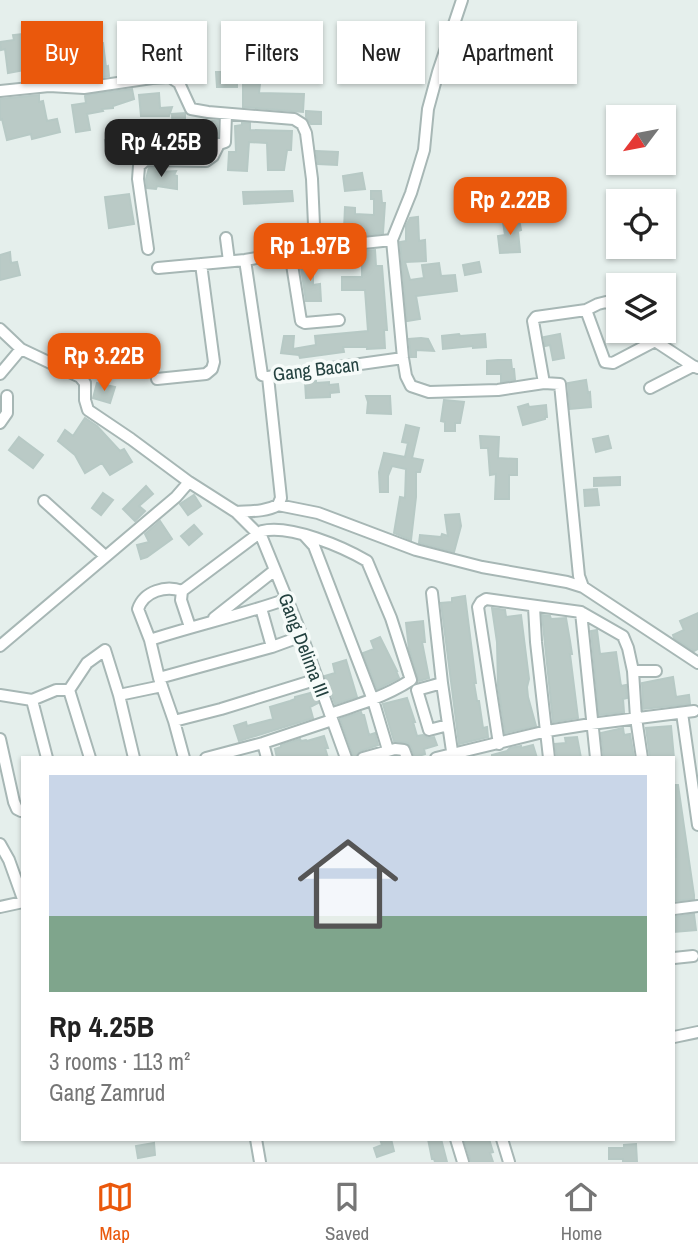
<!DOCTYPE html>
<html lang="en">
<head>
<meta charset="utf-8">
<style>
	body { margin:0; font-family:"Archivo Narrow",sans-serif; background:#f2f2f2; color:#222; height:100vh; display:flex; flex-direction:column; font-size:26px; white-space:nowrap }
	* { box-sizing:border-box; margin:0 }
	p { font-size:23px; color:#767676 }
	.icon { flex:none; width:38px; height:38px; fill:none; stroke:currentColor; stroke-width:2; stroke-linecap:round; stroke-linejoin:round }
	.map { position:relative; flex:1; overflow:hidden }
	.details { position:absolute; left:21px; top:756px; width:654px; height:385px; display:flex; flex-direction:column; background:#fff; border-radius:0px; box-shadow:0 2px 5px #0004 }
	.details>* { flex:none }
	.banner { position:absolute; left:21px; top:21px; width:656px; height:63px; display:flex; gap:14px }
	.needle { width:46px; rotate:238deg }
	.buttons { position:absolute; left:606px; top:105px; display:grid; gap:14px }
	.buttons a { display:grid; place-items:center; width:70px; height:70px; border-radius:0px; background:#fff; box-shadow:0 2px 5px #0004; font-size:35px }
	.price { position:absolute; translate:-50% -60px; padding:0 16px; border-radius:14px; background:#ea580c; color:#fff; font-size:23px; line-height:46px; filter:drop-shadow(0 2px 4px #0008) }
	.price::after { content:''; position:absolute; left:50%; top:42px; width:21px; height:16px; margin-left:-10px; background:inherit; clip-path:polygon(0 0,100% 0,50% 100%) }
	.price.selected { background:#222; color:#fff }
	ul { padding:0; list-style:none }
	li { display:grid; align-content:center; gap:14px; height:371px; padding:0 28px }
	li+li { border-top:2px solid #e0e0e0 }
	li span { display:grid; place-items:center; height:217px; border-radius:0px; color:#555 }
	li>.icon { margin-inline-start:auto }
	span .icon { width:126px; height:126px; fill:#fffc; stroke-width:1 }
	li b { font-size:30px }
	.pill { padding:0 24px; border-radius:0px; background:#fff; box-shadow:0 2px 5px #0004; font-size:24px; line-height:63px }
	.pill.selected { background:#ea580c; color:#fff }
	.dock { display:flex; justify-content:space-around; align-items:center; height:98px; border-top:2px solid #e0e0e0; background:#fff; font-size:19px; color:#767676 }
	.dock a { display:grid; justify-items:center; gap:4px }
	.dock .selected { color:#ea580c }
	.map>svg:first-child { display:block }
</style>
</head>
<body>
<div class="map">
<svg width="698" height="1162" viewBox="0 0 698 1162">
	<rect width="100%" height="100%" fill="#e5efec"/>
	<!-- building -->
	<path fill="#bacac6" stroke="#b7c9c5" stroke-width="2" d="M22,34V40L34,38L36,53L82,47L81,45L103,43L106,67L108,66L109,76L94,79L92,58L86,59V57L39,64L40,67L8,73L5,49L1,50L0,42L14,40L13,35Z
		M138,56L140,72L126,74L124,58Z
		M216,72H237V87H217Z
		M243,83L260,84L259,93L304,94L303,112L243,107Z
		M132,89L134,99L113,106V108L102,109L103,111L87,114L90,130L76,132L72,105L86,103L85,96L87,95Z
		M159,93L160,108L172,107L169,116H141L139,95Z
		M39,95V102L43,101L47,121L57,119L60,132L32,139L31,134L7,140L2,119L0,120V99Z
		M306,111L321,112V124H311L306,117Z
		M185,113V120L218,121L217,136L173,138L172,114Z
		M242,123H250V130L292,131L291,150H287L284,170H268L267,143L249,142L247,171L228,170L229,152H236L235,126L242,125Z
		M118,138L121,153L107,155L105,140Z
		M316,151L338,152L337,165L318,164Z
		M149,168H157L156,172L176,171L174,175L177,176V189L157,186L156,189L147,188L146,179Z
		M362,173L365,189L345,191L343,176Z
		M292,191L293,201L244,204L243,192Z
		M371,191H381L382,203H385L383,233L367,235V230L344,229L345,207L355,208V214L374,215V199H371Z
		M129,194L134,224L109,228L105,197Z
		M418,217L419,241L425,240L426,261L405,262L410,280L424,278L422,265L439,263L441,276L455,275L457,291L416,296L420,319L407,321L400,242L406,241V226L410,218Z
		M519,219L521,230L518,231L520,252L500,253L498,236L505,235L503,222Z
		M375,250L376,266H382L387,330H384L385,348L367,349V347H343L344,352L300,358L299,355L281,353L284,336H294L293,349L316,345L315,336L368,331L365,290H342V277H362V251Z
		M10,252L11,263L17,262L20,275L0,280V255Z
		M300,262H313V285L320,284L321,301H306Z
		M479,262L481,272L465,275L463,265Z
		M459,334L460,336L485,334L486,347L473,348V346L443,349L442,336Z
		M560,334L564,358L553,360L550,345L545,346L544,337Z
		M421,338L428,339L434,351L416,350V357H411L409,339Z
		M498,360H511L512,369H514L515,380L501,382V374H487V361Z
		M586,380L588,393L590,392L591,407L570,409L568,383Z
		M316,381V383L329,382V385L338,384L339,392L330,393V397L306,398L305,382Z
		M97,383L115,387L110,403L93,398Z
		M366,396H390L391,414L367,413L368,402Z
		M444,400L464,402L460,423H455V431H445V422L441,421Z
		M528,404L529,407L546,405L547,417H545V419L523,425L518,407Z
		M85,418L97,426L120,451L124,449L132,462L110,475L102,463L85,473L75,455L58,441L65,430L73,436Z
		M406,425L419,428L412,458L423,460L420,472H416V497L411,540L394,533L400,497L405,498L406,469L392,466L388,476V492H380L379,472L384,453L405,457L408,443L402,442Z
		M480,436L499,437L498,458L517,459V475H509V499H495L496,474L490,475L488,448H481Z
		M608,436L611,448L596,452L593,439Z
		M19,437L43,455L33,468L9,450Z
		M620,477V485L594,486V478Z
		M146,486L153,494L139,506L145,511L135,521L123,509Z
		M597,489L599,505L585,506L584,490Z
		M103,493L113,500L101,515L92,508Z
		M194,495L201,506L188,515L180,504Z
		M459,514L461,526L454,552L419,543L420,535L441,537L442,534L448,536L445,515Z
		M160,521L172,539L147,557L141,559L137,545L149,542L145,534Z
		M194,525L202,534L189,545L181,536Z
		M465,596L476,683H474L477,701H479L483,728L487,727L488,737L459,744L441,603L452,602V598Z
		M492,608L505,610L506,617L521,615L529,679L527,687L528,697L536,726L505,733L498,686L497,642Z
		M698,613V649L694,651L674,638L673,635L684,630L680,621Z
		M542,615L550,616L551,619L566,618L570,641L572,654H570L578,718L553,722Z
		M423,621L425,642H422L429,678L419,681L409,649L406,623Z
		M597,630L600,654L616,652L621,686L626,685L627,698L623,699L624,712L599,715L591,631Z
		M380,637L397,671H396L399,678L377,689L363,653L374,649L371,641Z
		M346,660L357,697L335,704L325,676L335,673L333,664Z
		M673,677L676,697L689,695L690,704L643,709L642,683Z
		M314,692L318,703L310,707L313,718L239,741L234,726L246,722L247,726L273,719L270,707L290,701L295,699V697Z
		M407,698L415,722H413L417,736L423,735L428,738L434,737L437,745L424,749L425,754L415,757L411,747L408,743L394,741L383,704Z
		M361,712L362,715H364L369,735L375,733L378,745L360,751L354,758L340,719Z
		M671,726L674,758H650L646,728Z
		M623,728L624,735L630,734L634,758H604L601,733Z
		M324,736L328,748H325L328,758H277L275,749L281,747V745L300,739L301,741L306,740L307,741Z
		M577,737L581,758H557L555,744L566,743L565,738Z
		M533,745L537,758H492V755L507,751L510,748L521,746V748Z
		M674,785H678L694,895V899L674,901V857H676L674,834Z
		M694,914L696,930L674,932V917Z
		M380,1139H391L394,1151L377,1157L374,1148L382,1145Z
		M428,1139H441L447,1162H435L434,1159H432Z
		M464,1139H489L493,1152L490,1153L493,1162H471Z
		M154,1143L155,1155L138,1158L136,1146Z
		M636,1144L637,1162H623V1159H609V1148H624V1145Z"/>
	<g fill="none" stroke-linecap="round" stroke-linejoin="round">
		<defs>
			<path id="street" d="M462,0L438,72L428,109L424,150L411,193L392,240L403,358L406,376L411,386L429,392L498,390L544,383L560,384L579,576L583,587L698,663
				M0,91L49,86L84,88L152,78L170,77L179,83L191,109L208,112L294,119L302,124L306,133L312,179L315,248
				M226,238L229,261
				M148,249L138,179L139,166L146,160L206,161L213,156L219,144L225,142L226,114
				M290,252L301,321L305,323L339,320
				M245,260L262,375L268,377L403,358
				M158,268L245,260L315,248L392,240
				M586,310L605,362L613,363L655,341
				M0,329L21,349L80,377L85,383V400L88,410L131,439L189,482L176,497L0,646
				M643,331L655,341L693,366L698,368
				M0,374L21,349
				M157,379L206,374L212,369L214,362L201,264
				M544,383L533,321L536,317L586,310L598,304L606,302L613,304L618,308
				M650,388L693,366
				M0,423L7,413V396
				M189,482L236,512L262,538L302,636L346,758
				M44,501L105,556
				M278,505L318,513L416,550L482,567L567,582L583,587
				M236,512C250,511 265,512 278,505L281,498L268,377
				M304,535L314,546L373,700L388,750
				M182,591C166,585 144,591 138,609L150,640L159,678L174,721L184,758
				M432,593L442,683L453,758
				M534,607L536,642L549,758
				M261,608L272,647
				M581,612L596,758
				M214,618L275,570
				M190,627L181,600L182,591L262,531C290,524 343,547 367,561L391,618L411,680C386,696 358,705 330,714
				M150,640C196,625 242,615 287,599
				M633,671H656
				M159,678L272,647L302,636
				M442,683L417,690L429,730L448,725
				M69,690L87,663L105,650L119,695L134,758
				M0,695L32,700L56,690H69L90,758
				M119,695L162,686
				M32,700L47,758
				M682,713L698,825
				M174,721L221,709L318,679
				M0,739L14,802L17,809L21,811H23
				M263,743L267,758
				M499,744L478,607L481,602L486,599L581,612L623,636L628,648L633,671L636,718L642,758
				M206,758L263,743L332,720
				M363,758L395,749L404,750L407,758
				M436,758L547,731L591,724L694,711
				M0,844L9,860L23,899
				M0,907L23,902
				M674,909L698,906
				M674,958L693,956
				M674,1037L698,1032
				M256,1139L260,1162
				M456,1139L463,1162
				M502,1139L509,1162"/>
		</defs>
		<!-- street casing -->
		<use href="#street" stroke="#a7b7b5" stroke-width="14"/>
		<!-- street -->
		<use href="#street" stroke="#fff" stroke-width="10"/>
	</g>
	<g text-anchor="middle" stroke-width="7" stroke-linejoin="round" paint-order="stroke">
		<!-- street labels -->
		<g font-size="19" fill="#23413f" stroke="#f6fbf9">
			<text transform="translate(316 369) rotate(-7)" y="7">Gang Bacan</text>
			<text transform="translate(304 645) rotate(69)" y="7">Gang Delima III</text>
		</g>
	</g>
</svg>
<div class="buttons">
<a><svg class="needle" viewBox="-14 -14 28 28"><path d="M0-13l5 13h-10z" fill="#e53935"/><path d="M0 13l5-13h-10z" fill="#767676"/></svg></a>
<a><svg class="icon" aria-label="locate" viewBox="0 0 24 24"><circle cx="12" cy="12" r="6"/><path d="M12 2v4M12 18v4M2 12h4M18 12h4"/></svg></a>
<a><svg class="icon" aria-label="layers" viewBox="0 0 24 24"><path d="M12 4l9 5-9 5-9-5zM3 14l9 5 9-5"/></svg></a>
</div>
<b class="price selected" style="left:161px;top:179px">Rp 4.25B</b>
<b class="price" style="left:510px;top:237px">Rp 2.22B</b>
<b class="price" style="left:310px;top:283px">Rp 1.97B</b>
<b class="price" style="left:104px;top:393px">Rp 3.22B</b>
<div class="banner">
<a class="pill selected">Buy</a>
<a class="pill">Rent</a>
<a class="pill">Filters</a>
<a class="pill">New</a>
<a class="pill">Apartment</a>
</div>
<section class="details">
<ul>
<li><span style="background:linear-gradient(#c9d6e8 65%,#7fa58c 0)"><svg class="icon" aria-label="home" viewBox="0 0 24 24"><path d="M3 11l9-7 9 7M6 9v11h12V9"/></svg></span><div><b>Rp 4.25B</b><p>3 rooms · 113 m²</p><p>Gang Zamrud</p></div></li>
</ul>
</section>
</div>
<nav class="dock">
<a class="selected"><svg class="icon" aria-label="map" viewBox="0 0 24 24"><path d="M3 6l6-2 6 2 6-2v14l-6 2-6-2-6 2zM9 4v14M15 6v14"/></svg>Map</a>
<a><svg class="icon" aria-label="saved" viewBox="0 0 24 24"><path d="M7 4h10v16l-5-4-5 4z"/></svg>Saved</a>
<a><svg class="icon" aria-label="home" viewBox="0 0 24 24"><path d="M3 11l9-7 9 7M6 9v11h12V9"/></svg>Home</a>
</nav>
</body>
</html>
